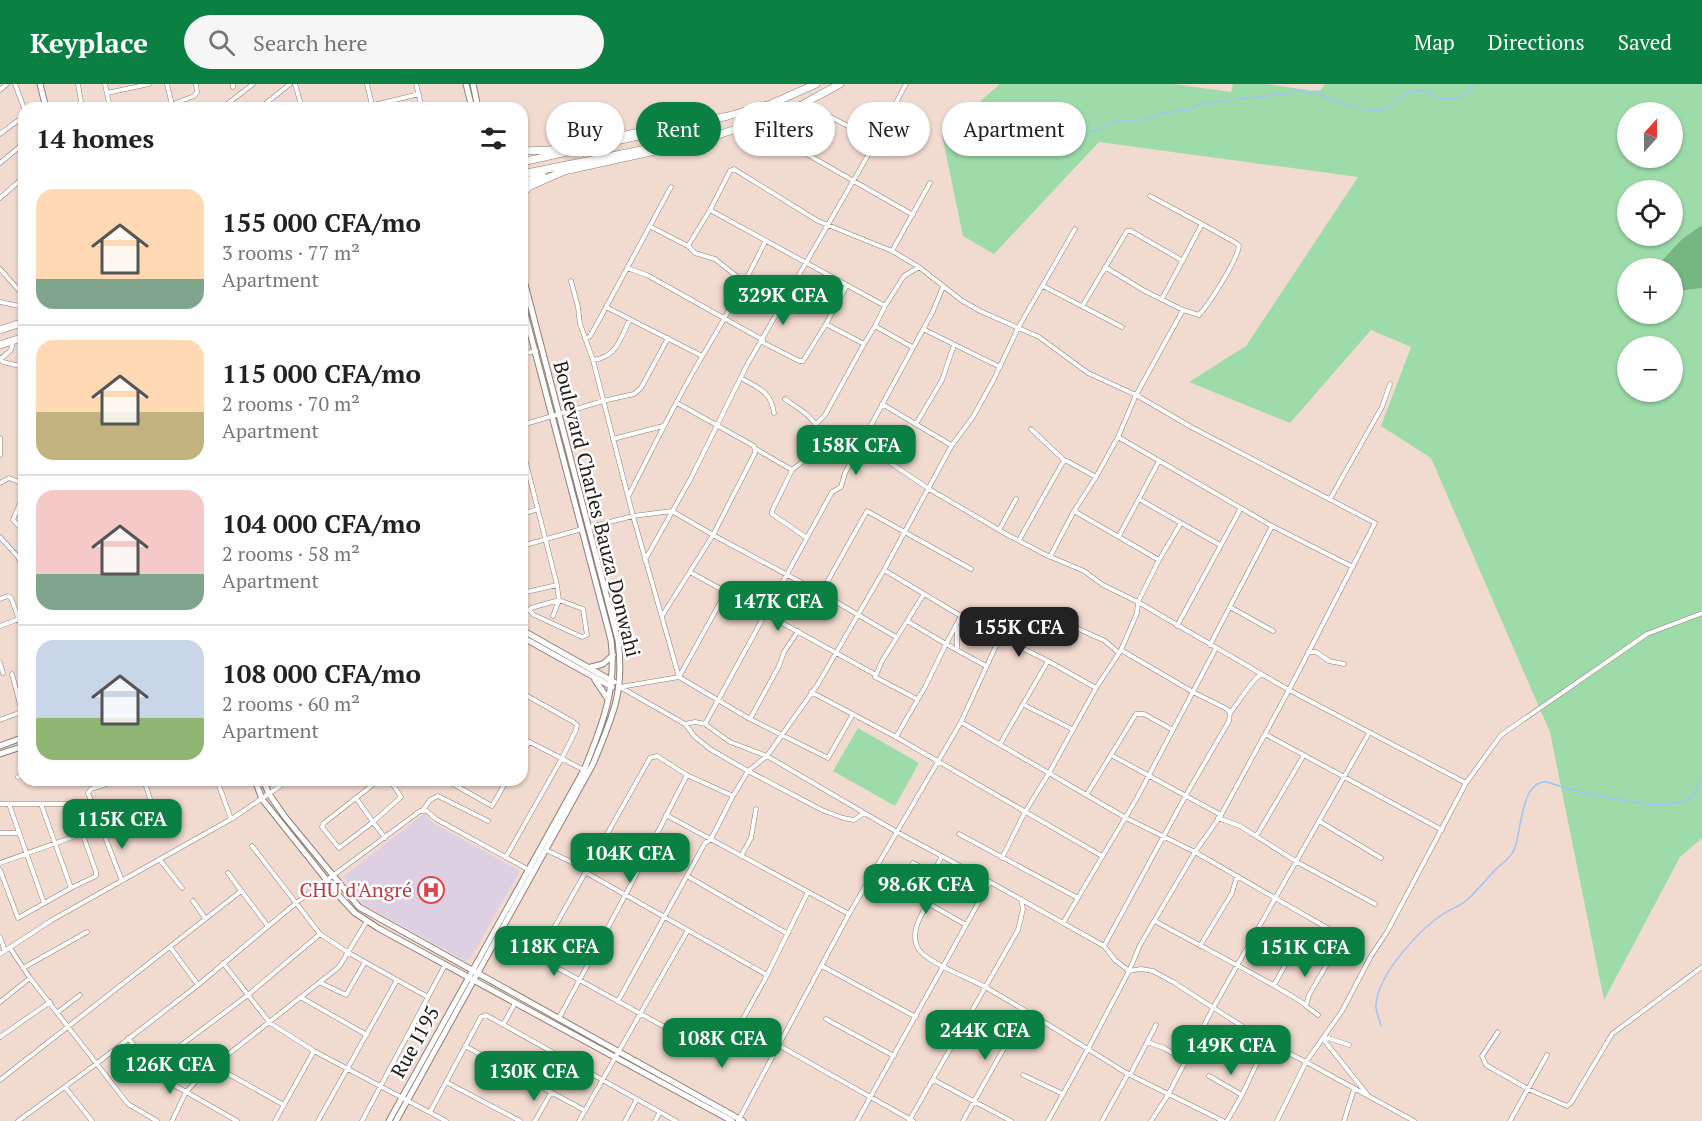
<!DOCTYPE html>
<html lang="en">
<head>
<meta charset="utf-8">
<style>
	body { margin:0; font-family:"PT Serif",serif; background:#f6f6f6; color:#222; height:100vh; display:flex; flex-direction:column; font-size:22px; white-space:nowrap }
	* { box-sizing:border-box; margin:0 }
	p { font-size:20px; color:#767676 }
	.icon { flex:none; width:33px; height:33px; fill:none; stroke:currentColor; stroke-width:2; stroke-linecap:round; stroke-linejoin:round }
	.map { position:relative; flex:1; overflow:hidden }
	.panel { position:absolute; left:18px; top:18px; width:510px; height:684px; display:flex; flex-direction:column; background:#fff; border-radius:18px; box-shadow:0 2px 4px #0004 }
	.panel>* { flex:none }
	.guide { position:absolute; left:546px; top:18px; width:570px; height:54px; display:flex; gap:12px }
	.needle { width:39px; rotate:21deg }
	.controls { position:absolute; left:1617px; top:18px; display:grid; gap:12px }
	.controls a { display:grid; place-items:center; width:66px; height:66px; border-radius:50%; background:#fff; box-shadow:0 2px 4px #0004; font-size:30px }
	.price { position:absolute; translate:-50% -51px; padding:0 14px; border-radius:12px; background:#0b8043; color:#fff; font-size:20px; line-height:39px; filter:drop-shadow(0 2px 3px #0008) }
	.price::after { content:''; position:absolute; left:50%; top:36px; width:18px; height:14px; margin-left:-9px; background:inherit; clip-path:polygon(0 0,100% 0,50% 100%) }
	.price.current { background:#222; color:#fff }
	ul { padding:0; list-style:none }
	li { display:flex; align-items:center; gap:18px; height:150px; padding:0 18px }
	li+li { border-top:2px solid #e0e0e0 }
	li span { display:grid; place-items:center; flex:none; width:168px; height:120px; border-radius:18px; color:#555 }
	li>.icon { margin-inline-start:auto }
	span .icon { width:72px; height:72px; fill:#fffc; stroke-width:1 }
	li b { font-size:26px }
	h2 { display:flex; justify-content:space-between; align-items:center; height:72px; padding:0 18px; font-size:26px }
	.pill { padding:0 21px; border-radius:27px; background:#fff; box-shadow:0 2px 4px #0004; font-size:21px; line-height:54px }
	.pill.current { background:#0b8043; color:#fff }
	header { display:flex; align-items:center; gap:36px; box-sizing:border-box; height:84px; padding:0 30px; background:#0b8043; color:#fff }
	header strong { font-size:28px }
	nav { display:flex; gap:33px; margin-inline-start:auto; font-size:21px }
	.search { width:420px; height:54px; background:#f6f6f6; display:flex; align-items:center; gap:15px; box-sizing:border-box; padding:0 21px; border-radius:33px; color:#767676; font-size:22px }
	.map>svg:first-child { display:block }
</style>
</head>
<body>
<header>
<strong>Keyplace</strong>
<div class="search"><svg class="icon" aria-label="search" viewBox="0 0 24 24"><circle cx="10" cy="10" r="6"/><path d="M15 15l6 6"/></svg>Search here</div>
<nav><a>Map</a><a>Directions</a><a>Saved</a></nav>
</header>
<div class="map">
<svg width="1702" height="1037" viewBox="0 0 1702 1037">
	<rect width="100%" height="100%" fill="#f1dad0"/>
	<!-- medical -->
	<path fill="#ded0e3" d="M425,729L433,739L520,787L471,873L466,877L363,820L343,793Z"/>
	<!-- green -->
	<path fill="#9ddca9" fill-rule="evenodd" d="M1000,0H1174L1231,8L1233,0H1266L1314,7L1321,6L1325,0H1702V141L1682,155L1655,184H1628V230H1672L1673,208L1702,204V754L1680,773L1604,916L1550,648L1431,374L1381,342L1411,263L1371,246L1290,339L1189,298L1246,262L1358,93L1099,58L994,170L963,152L942,51ZM1628,28H1672V74H1628ZM1628,106H1672V152H1628ZM1628,262H1672V308H1628Z
		M858,644L919,679L895,722L833,687Z"/>
	<!-- forest -->
	<path fill="#75b682" d="M1702,141V204L1673,208L1672,184H1655L1682,155Z"/>
	<g fill="none" stroke-linecap="round" stroke-linejoin="round">
		<!-- stream -->
		<path stroke="#a0c4f5" stroke-width="1.5" d="M983,36L1016,51L1028,50L1046,44L1069,50L1094,47L1118,36H1144L1162,29L1187,26L1204,19L1293,9L1296,6L1308,9L1314,7C1328,15 1371,32 1385,25C1396,20 1404,7 1416,6C1426,5 1429,10 1438,13C1451,18 1467,13 1473,0
			M1381,942C1380,935 1375,927 1376,920C1379,889 1419,846 1443,830C1451,825 1460,822 1467,816C1475,809 1487,795 1495,786C1502,779 1510,775 1514,766C1522,748 1520,696 1547,698C1569,706 1592,711 1616,715C1642,720 1665,725 1691,714L1702,696"/>
		<defs>
			<path id="street" d="M15,0L24,24
				M78,0L82,24
				M105,0L110,24
				M167,0L172,21
				M233,0V3
				M295,0L302,24
				M367,0L372,21
				M416,0L422,24
				M0,6L7,0
				M107,9L149,0
				M163,24L194,12L197,8L196,0
				M222,24L253,0
				M260,24L290,0
				M362,24L419,10
				M817,26L875,56
				M0,50L24,32
				M777,53L913,131
				M0,79L24,59
				M1150,112L1202,140
				M0,114L24,93
				M651,143L688,162L695,169L715,175L745,199
				M688,162L710,126
				M892,167L930,99
				M919,183L904,192L885,222L710,126L730,87L734,85L818,137L892,167L919,183L961,216L980,227L1039,253L1088,289L1136,311L1193,344L1375,439L1289,606L1221,731L1195,768L1140,861L1129,887L1088,965L1048,1037
				M1105,183L1143,206L1183,226L1199,231C1209,220 1237,177 1239,162L1236,159L1202,140L1162,215
				M627,184L647,191L763,256
				M0,185L24,212
				M571,197L578,223L580,240L593,276L633,432L679,593
				M1043,202L1122,243
				M0,218L24,223
				M1083,221L1127,147H1131L1183,177
				M885,222L875,242L912,263
				M606,223L702,272
				M923,245L1000,283
				M585,255L590,252L598,238L671,103
				M762,258L799,277H803L826,240L847,201
				M864,260L875,242
				M522,270L536,267
				M0,274L3,278L24,283
				M1,275L11,266L13,257
				M593,276C617,273 620,255 630,235
				M741,294C758,304 771,307 774,329
				M785,315C798,324 813,332 819,347L825,350L845,352L861,359L929,405L1006,450L1046,471L1084,487L1103,501L1138,518L1289,606L1466,699
				M882,320L951,361
				M816,340L825,331L864,260L826,240
				M916,340L942,296L954,261
				M522,341L603,317L634,310L641,304L668,254
				M1031,345L1065,377
				M1118,353L1272,442L1353,483
				M0,354V371
				M613,355L663,342
				M522,363L557,501L522,509
				M756,365L792,386L772,427V430L807,454
				M792,386L802,378L819,347
				M0,399L9,394L24,400
				M24,410L13,436L24,447
				M629,411C653,364 676,316 703,271C725,234 746,197 765,158
				M1139,415L1181,439
				M1330,415L1382,323L1390,300
				M1074,427L1159,476L1181,439L1220,461
				M522,430L538,425
				M590,443L633,432L672,427L713,451L821,509L896,553
				M999,446L1016,415
				M1119,452L1159,377
				M0,453L18,473L24,486
				M1019,456L1063,378L1067,377L1096,393
				M522,462L582,445
				M1050,473L1074,427L1096,393L1118,353L1136,311L1183,226
				M645,476L691,394L747,281L867,73L906,0
				M690,488L876,591
				M821,509L867,427L971,485
				M0,515L8,512L11,514L24,549
				M1230,523L1273,547
				M553,532L559,516L531,524L529,526L534,531L582,553L587,551L583,525L559,516L557,501
				M662,532L713,451L755,369L754,362L677,319
				M961,532L946,560L986,582
				M0,542L19,535
				M1072,542L1105,557L1119,569
				M1177,542L1241,424
				M1000,553L1048,577
				M1210,561L1272,442
				M957,565V543
				M1308,568H1316L1329,577L1344,580
				M0,579L3,589
				M12,590L22,628
				M679,593L726,508
				M620,603L685,640L695,638L705,640L730,658L767,672L818,600L884,486L952,361L973,333L994,295L1018,244L1075,145
				M620,603L679,593L750,635L779,582L784,568L798,547
				M811,608L896,653L1102,772
				M917,615L875,593L882,577L924,510
				M1024,621L1072,645
				M1230,629C1239,618 1251,597 1261,590
				M750,635L828,674L853,630
				M0,636L24,627
				M961,638L1126,734L1195,768L1343,853L1309,911L1306,922L1318,931
				M685,640L694,652L710,665L748,687L767,672L897,748L990,798L1104,862L1115,876L1129,887L1141,885L1153,887L1173,898L1267,958L1306,978L1342,927L1371,872L1387,848L1466,699L1501,651L1647,550L1702,529
				M705,640L832,408L841,403L845,389L933,227L943,203
				M1265,650L1442,746
				M896,653L925,603L946,560L907,537
				M522,654L584,686
				M1000,660L1048,577L1096,604
				M522,670L529,658
				M1111,671L1221,731
				M687,691L657,672L650,674L540,869L543,876L721,974L764,897L808,808
				M18,693L24,691
				M119,696L91,705L88,709L122,797
				M217,696L231,735
				M379,696L324,739L322,743L339,764L373,738L385,754
				M412,696L416,699L421,696
				M446,696L492,722L507,696
				M1087,710L1136,630H1144L1173,646
				M356,714L373,738L401,713L390,696
				M0,720H72L96,788V792L71,804L41,720
				M9,720L44,819
				M423,726L430,716L438,712L488,737
				M666,731L849,830
				M1218,734L1240,742L1297,778L1375,820
				M1319,737L1381,774
				M0,749H19
				M959,750L1078,814
				M1257,751L1304,671
				M252,762L320,850L349,869L397,896L318,1037
				M546,766L586,785
				M741,772L751,754L756,725
				M506,773L562,674L576,646L577,641L572,637L522,609
				M1002,774L1025,728L1049,689L1096,604L1121,566L1137,529L1138,518L1159,476
				M160,776L182,804
				M0,779L101,743L149,728L151,718L144,696
				M913,779L933,789L942,772
				M0,786L18,834L71,804
				M585,788L767,891
				M971,788L979,817
				M228,789L267,841
				M687,792L788,850
				M896,801L966,841
				M193,817L205,834
				M928,819C920,833 909,850 919,866C930,880 970,894 987,904C1034,931 1081,961 1128,990L1102,1037
				M1155,837C1205,865 1258,890 1306,921
				M1063,839L1137,714L1216,564
				M0,853L5,867
				M1104,862L1186,711L1229,637L1230,629L1227,625L1193,608L1121,566
				M1200,862L1232,809L1237,792
				M170,863L198,901
				M10,864L30,894L128,1020L157,1037
				M0,870L52,836L233,734L289,696
				M223,879L270,939L314,967L446,1037
				M822,882L916,933
				M23,884L87,848
				M397,896L428,913
				M321,899L346,911L365,878
				M1274,901L1293,867
				M302,914L367,951
				M618,917L705,759L711,755L733,712
				M0,918L30,894
				M58,928L80,911
				M559,934L626,810L687,691L733,712L748,687L822,726L843,734L854,736L864,729
				M826,935L894,972
				M741,940L913,1037
				M503,941L515,919
				M1498,948L1482,972L1486,981L1528,1005L1567,1022L1571,1019L1612,950L1702,883
				M0,953L50,918
				M128,954L160,993L237,1037
				M1323,955L1367,1010
				M1325,957L1328,954L1349,961
				M1147,958L1164,964L1186,977
				M465,962L584,1026
				M214,982L284,1021
				M152,983L248,911L320,850
				M1128,990L1223,1037
				M1023,991L1063,1010
				M1130,991L1156,941
				M1209,992L1242,1011
				M0,996L241,807
				M934,996L1011,1037
				M446,998L520,1037
				M65,1003L92,1037
				M430,1028L481,933L486,931L676,1037
				M18,1037L96,980L198,901L296,819L420,727H427L436,735L531,787
				M172,1037L186,1008L202,991L339,883L367,837
				M275,1037L314,967
				M362,1037L445,881
				M535,1037L551,1009
				M579,1037L688,846
				M625,1037L637,1015
				M655,1037L660,1028
				M738,1037L849,830L961,638L1000,553L961,532L884,486
				M857,1037L990,798
				M909,1037L1018,846L1023,825L1021,815
				M963,1037L1025,927
				M1151,1037L1168,1011L1213,924L1369,649
				M1227,1037L1242,1011L1267,958
				M1277,1037L1306,978L1414,1037
				M1344,1037L1354,1005
				M1510,1037L1547,971"/>
			<path id="secondary" d="M40,0L46,24
				M466,0L472,24
				M473,0L478,24
				M522,546L614,598
				M522,553L612,603
				M591,583L603,580L613,571
				M595,596L608,615
				M0,662L24,653
				M0,670L24,662
				M255,696L262,715L341,814L355,829L378,844L732,1037
				M263,696L269,710L285,733L359,823L743,1037
				M389,1037L584,686C602,642 617,605 611,556L522,218
				M396,1037L593,680C612,633 625,609 618,556L522,189"/>
			<path id="highway" d="M522,67L550,66L655,45
				M522,78L728,32L771,20L816,0
				M522,90L721,50L794,25L840,0
				M522,98L543,92
				M522,109L530,102L564,87L696,58
				M0,246L24,238
				M0,261L24,253"/>
		</defs>
		<!-- street casing -->
		<use href="#street" stroke="#937f76" stroke-width="5"/>
		<!-- secondary casing -->
		<use href="#secondary" stroke="#937f76" stroke-width="7"/>
		<!-- highway casing -->
		<use href="#highway" stroke="#937f76" stroke-width="8"/>
		<!-- street -->
		<use href="#street" stroke="#fff" stroke-width="4"/>
		<!-- secondary -->
		<use href="#secondary" stroke="#fff" stroke-width="5"/>
		<!-- highway -->
		<use href="#highway" stroke="#fff" stroke-width="7"/>
	</g>
	<!-- icons -->
	<defs>
		<symbol id="hospital-ring" viewBox="-11 -11 22 22"><circle r="9.5" fill="#fff" stroke="#e0444e" stroke-width="1.5"/><path d="M-5-5h3v3.5h4V-5h3V5h-3V1.5h-4V5h-3Z" fill="#e0444e"/></symbol>
	</defs>
	<g fill-rule="evenodd">
		<use href="#hospital-ring" x="416" y="791" width="30" height="30"/>
	</g>
	<g text-anchor="middle" stroke-width="5" stroke-linejoin="round" paint-order="stroke">
		<!-- street labels -->
		<g font-size="20" fill="#211916" stroke="#fff">
			<text transform="translate(597 425) rotate(76)" y="7">Boulevard Charles Bauza Donwahi</text>
			<text transform="translate(415 958) rotate(-61)" y="7">Rue I195</text>
		</g>
		<!-- health labels -->
		<g font-size="20" fill="#be3a42" stroke="#fff" text-anchor="end">
			<text x="412" y="813">CHU d'Angré</text>
		</g>
	</g>
</svg>
<div class="controls">
<a><svg class="needle" viewBox="-14 -14 28 28"><path d="M0-13l5 13h-10z" fill="#e53935"/><path d="M0 13l5-13h-10z" fill="#767676"/></svg></a>
<a><svg class="icon" aria-label="locate" viewBox="0 0 24 24"><circle cx="12" cy="12" r="6"/><path d="M12 2v4M12 18v4M2 12h4M18 12h4"/></svg></a>
<a>+</a>
<a>−</a>
</div>
<b class="price" style="left:783px;top:242px">329K CFA</b>
<b class="price" style="left:856px;top:392px">158K CFA</b>
<b class="price" style="left:778px;top:548px">147K CFA</b>
<b class="price current" style="left:1019px;top:574px">155K CFA</b>
<b class="price" style="left:122px;top:766px">115K CFA</b>
<b class="price" style="left:630px;top:800px">104K CFA</b>
<b class="price" style="left:926px;top:831px">98.6K CFA</b>
<b class="price" style="left:554px;top:893px">118K CFA</b>
<b class="price" style="left:1305px;top:894px">151K CFA</b>
<b class="price" style="left:985px;top:977px">244K CFA</b>
<b class="price" style="left:722px;top:985px">108K CFA</b>
<b class="price" style="left:1231px;top:992px">149K CFA</b>
<b class="price" style="left:170px;top:1011px">126K CFA</b>
<b class="price" style="left:534px;top:1018px">130K CFA</b>
<div class="guide">
<a class="pill">Buy</a>
<a class="pill current">Rent</a>
<a class="pill">Filters</a>
<a class="pill">New</a>
<a class="pill">Apartment</a>
</div>
<section class="panel">
<h2>14 homes<svg class="icon" aria-label="filters" viewBox="0 0 24 24"><path d="M4 7h16M4 17h16"/><circle cx="9" cy="7" r="2"/><circle cx="15" cy="17" r="2"/></svg></h2>
<ul>
<li><span style="background:linear-gradient(#ffd9b3 75%,#7fa58c 0)"><svg class="icon" aria-label="home" viewBox="0 0 24 24"><path d="M3 11l9-7 9 7M6 9v11h12V9"/></svg></span><div><b>155 000 CFA/mo</b><p>3 rooms · 77 m²</p><p>Apartment</p></div></li>
<li><span style="background:linear-gradient(#ffd9b3 60%,#c2b280 0)"><svg class="icon" aria-label="home" viewBox="0 0 24 24"><path d="M3 11l9-7 9 7M6 9v11h12V9"/></svg></span><div><b>115 000 CFA/mo</b><p>2 rooms · 70 m²</p><p>Apartment</p></div></li>
<li><span style="background:linear-gradient(#f6c9c9 70%,#7fa58c 0)"><svg class="icon" aria-label="home" viewBox="0 0 24 24"><path d="M3 11l9-7 9 7M6 9v11h12V9"/></svg></span><div><b>104 000 CFA/mo</b><p>2 rooms · 58 m²</p><p>Apartment</p></div></li>
<li><span style="background:linear-gradient(#c9d6e8 65%,#8fb573 0)"><svg class="icon" aria-label="home" viewBox="0 0 24 24"><path d="M3 11l9-7 9 7M6 9v11h12V9"/></svg></span><div><b>108 000 CFA/mo</b><p>2 rooms · 60 m²</p><p>Apartment</p></div></li>
</ul>
</section>
</div>
</body>
</html>
